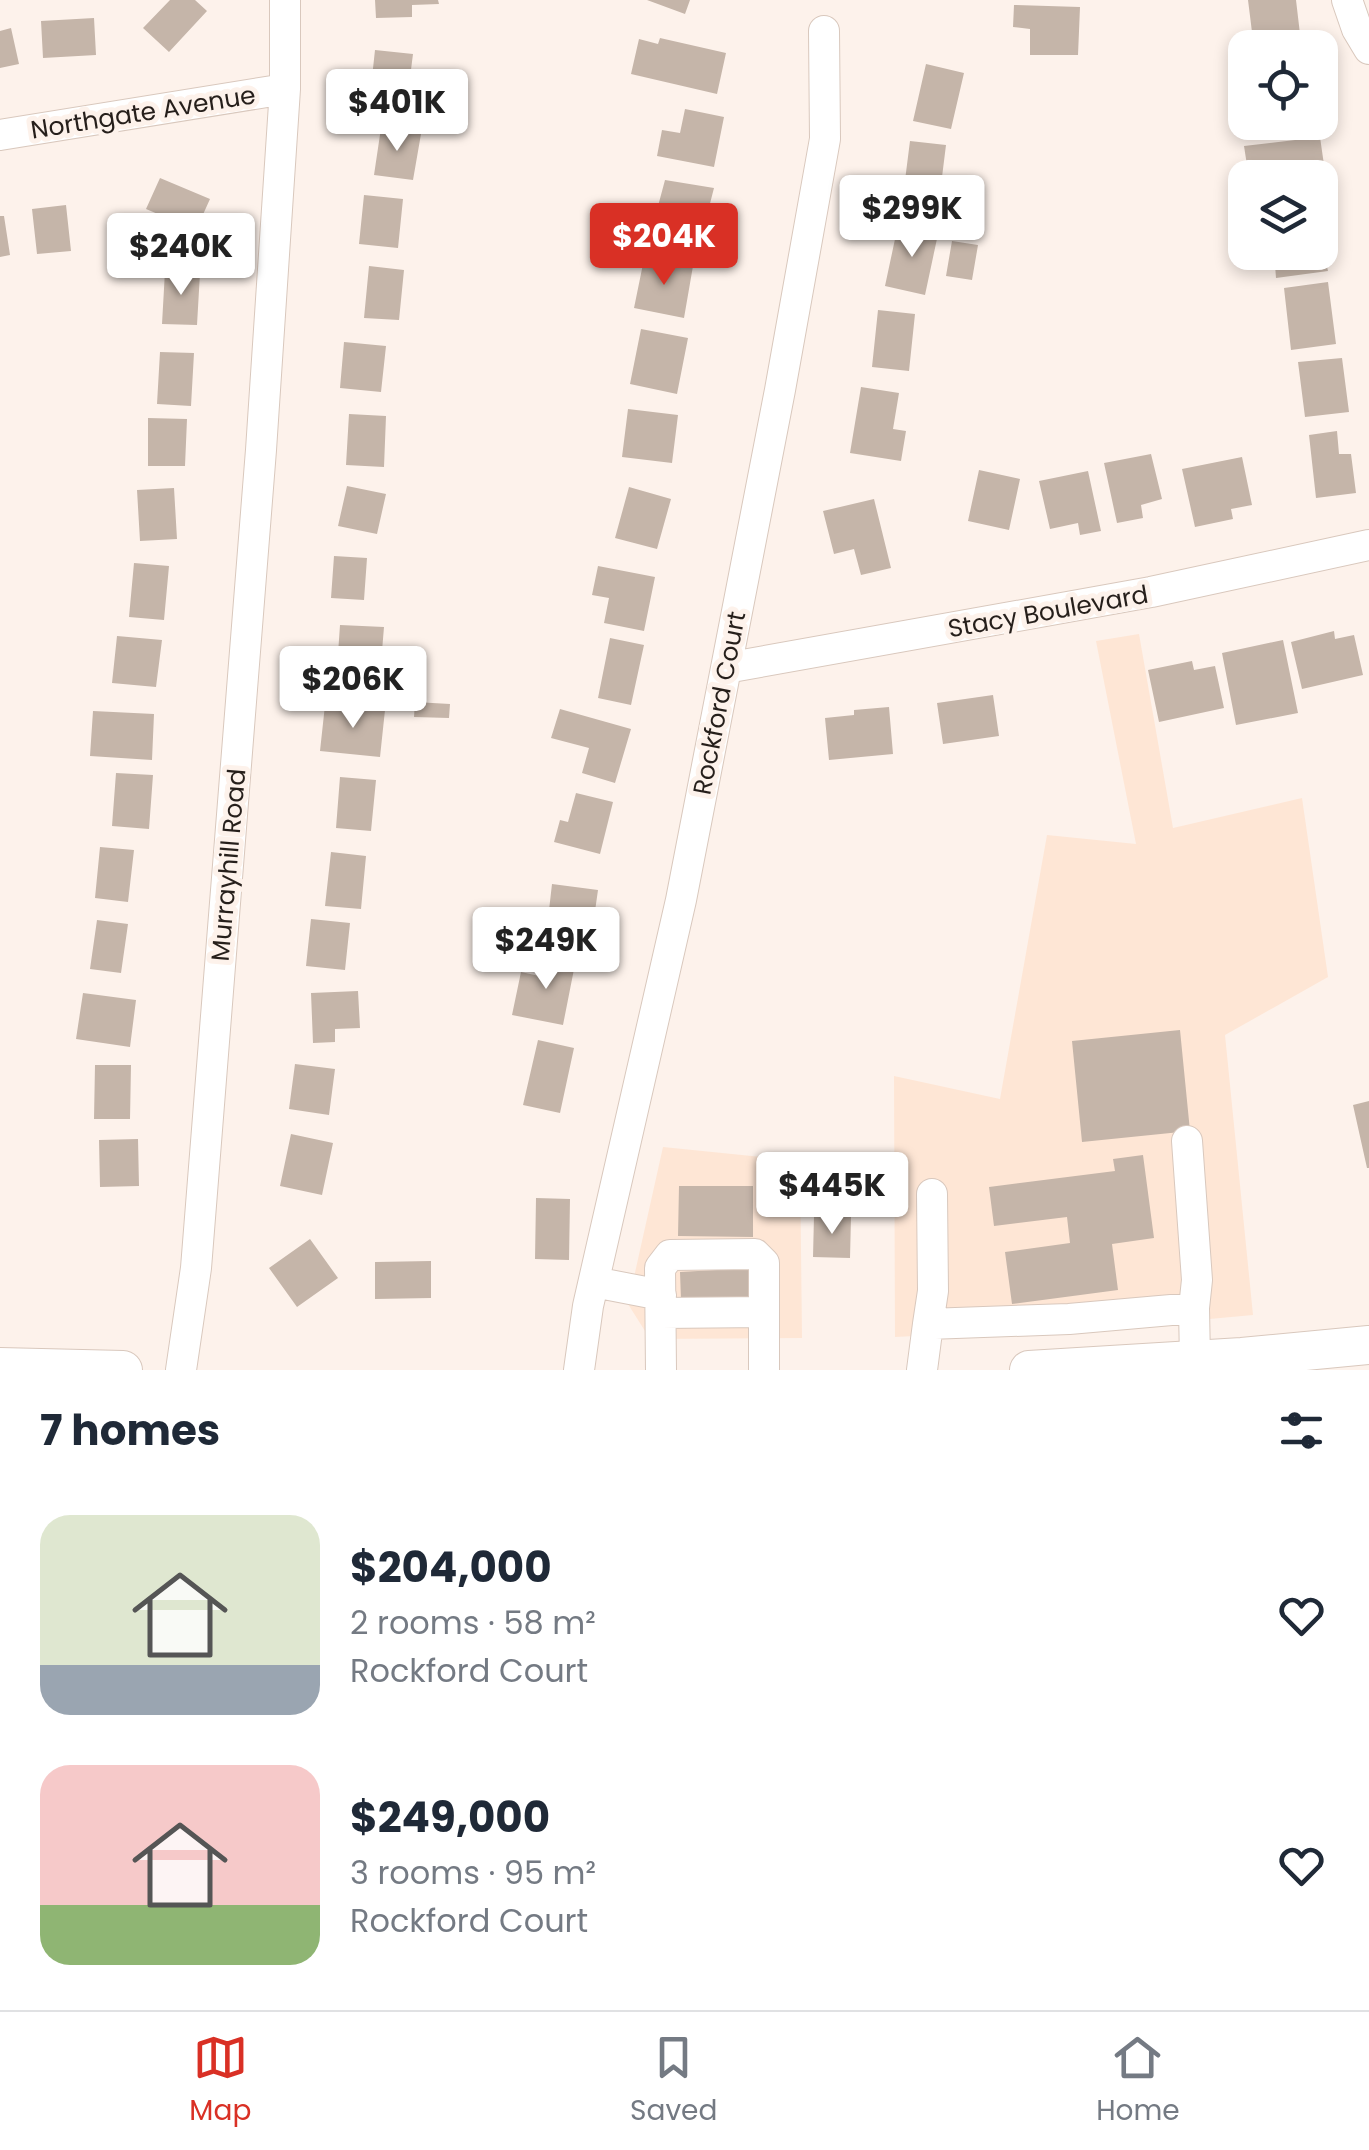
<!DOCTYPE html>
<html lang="en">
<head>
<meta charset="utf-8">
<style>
	body { margin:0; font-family:Poppins,sans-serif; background:#f6f6f7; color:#1f2937; height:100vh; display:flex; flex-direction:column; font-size:38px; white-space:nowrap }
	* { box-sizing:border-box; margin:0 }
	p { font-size:32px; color:#747a83 }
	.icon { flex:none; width:55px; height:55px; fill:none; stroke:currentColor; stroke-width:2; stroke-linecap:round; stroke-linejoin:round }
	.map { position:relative; height:1370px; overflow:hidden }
	.panel { display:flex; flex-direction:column; background:#fff; flex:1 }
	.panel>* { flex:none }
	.tools { position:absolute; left:1228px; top:30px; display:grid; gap:20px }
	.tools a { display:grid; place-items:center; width:110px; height:110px; border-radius:20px; background:#fff; box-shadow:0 5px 15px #0003; font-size:50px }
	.price { position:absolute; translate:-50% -85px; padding:0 22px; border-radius:10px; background:#fff; color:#222; font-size:32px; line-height:65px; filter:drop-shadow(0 2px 5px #0008) }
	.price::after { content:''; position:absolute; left:50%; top:60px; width:30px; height:22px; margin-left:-15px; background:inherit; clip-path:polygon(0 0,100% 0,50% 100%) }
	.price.on { background:#d93025; color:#fff }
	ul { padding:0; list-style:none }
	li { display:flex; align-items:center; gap:30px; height:250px; padding:0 40px }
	li span { display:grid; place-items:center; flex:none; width:280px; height:200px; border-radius:30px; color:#555 }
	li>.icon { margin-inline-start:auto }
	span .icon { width:120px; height:120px; fill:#fffc; stroke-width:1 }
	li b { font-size:42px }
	h2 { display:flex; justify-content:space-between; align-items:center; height:120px; padding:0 40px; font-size:42px }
	.menu { display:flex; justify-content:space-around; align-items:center; height:140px; border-top:2px solid #e0e1e3; background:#fff; font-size:28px; color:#747a83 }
	.menu a { display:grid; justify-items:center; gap:5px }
	.menu .on { color:#d93025 }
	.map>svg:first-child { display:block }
</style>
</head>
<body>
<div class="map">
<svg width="1369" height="1370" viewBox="0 0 1369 1370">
	<rect width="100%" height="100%" fill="#fdf2eb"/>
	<!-- built -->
	<path fill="#fee6d5" d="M1139,634L1173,828L1302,798L1328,977L1225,1035L1253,1315L1155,1324L895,1337L894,1076L1000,1099L1047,835L1136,844L1096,641Z
		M663,1147L800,1161L802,1338L650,1339L628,1304Z"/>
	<!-- building -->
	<path fill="#c5b5a9" d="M170,0H195L207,11L169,52L143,28Z
		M375,0H438L439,4L412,5V17L376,18Z
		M647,0H690L685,14Z
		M1248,0H1296L1300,34L1283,35L1285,48H1254Z
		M1014,5L1080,7L1078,55H1030V29L1013,27Z
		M94,18L96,55L43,58L41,21Z
		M11,28L19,64L0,68V31Z
		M660,38L726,53L717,94L631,74L639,39L658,44Z
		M375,50L413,54L407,101L370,96Z
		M926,64L964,73L951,129L913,121Z
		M685,109L724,117L714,167L657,156L662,130L680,133Z
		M1249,122H1303L1304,128L1251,134Z
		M381,128L421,134L413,180L374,175Z
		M1320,137L1329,200L1320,201V178H1249L1244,146Z
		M910,141L946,145L942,177L965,179L961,210L902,204Z
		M160,178L210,199L196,230L146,209Z
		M665,180L714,188L699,246L650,236Z
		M364,195L403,199L398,248L359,244Z
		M66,205L71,251L37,254L32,209Z
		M0,216H4L10,255L0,257Z
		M898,225L938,234L925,295L885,286Z
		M1320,235L1328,271L1276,278L1274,252H1320Z
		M952,241L978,245L972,280L946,276Z
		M644,259L693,266L684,318L634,308Z
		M369,266L404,270L399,320L364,318Z
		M165,271L200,273L197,325L162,324Z
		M1328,282L1336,344L1291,350L1284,288Z
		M878,310L915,314L909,371L872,367Z
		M641,329L688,338L677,394L630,384Z
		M344,342L386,346L381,392L340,388Z
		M160,352L194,353L191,406L157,404Z
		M1342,358L1349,412L1305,417L1298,362Z
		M861,387L899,393L893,429L906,431L901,461L850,453Z
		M628,409L678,415L672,463L622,457Z
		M349,414L386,416L384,467L346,465Z
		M148,418L187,419L185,466H148Z
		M1337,431L1339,454H1351L1356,493L1316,498L1309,435Z
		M1151,454L1162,499L1141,505L1143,518L1117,523L1104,463Z
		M1242,457L1252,505L1231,509L1233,519L1195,527L1182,469Z
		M979,470L1020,479L1009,530L968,521Z
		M1088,471L1101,531L1080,535L1078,523L1050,529L1039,481Z
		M347,486L386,494L377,534L338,526Z
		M629,487L671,499L657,549L615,538Z
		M174,488L177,539L140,541L137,490Z
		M874,499L891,568L861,575L854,549L834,554L823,511Z
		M334,556L367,558L364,600L331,598Z
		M134,563L169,566L164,620L129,617Z
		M598,566L655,577L644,631L604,623L609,598L592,595Z
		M340,625L384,627L381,663H372L371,685L336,683Z
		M1334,631L1335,639L1354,635L1363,675L1302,689L1291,642Z
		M117,636L162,640L156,687L112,683Z
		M610,638L644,645L631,705L598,698Z
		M1283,640L1298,713L1236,725L1222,653Z
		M1192,661L1194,670L1215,666L1224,708L1159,722L1148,670Z
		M993,695L999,736L943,744L937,703Z
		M415,702L450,704L449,718L414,717Z
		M325,705L385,710L380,757L320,751Z
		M889,707L893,754L829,760L825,718L854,715V710Z
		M560,709L631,729L615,783L582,773L589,748L551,738Z
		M93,711L154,714L152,760L90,756Z
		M116,773L153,775L149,829L112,826Z
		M340,777L376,780L371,831L336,828Z
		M576,793L613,802L600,854L554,842L560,820L568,822Z
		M100,847L134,850L128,902L95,898Z
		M331,852L366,856L361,909L325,906Z
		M552,884L598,890L593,925L548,919Z
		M311,919L350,923L345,970L306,966Z
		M97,920L128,924L121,973L90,969Z
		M548,953L576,959L563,1025L512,1015L521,972L544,977Z
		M358,991L360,1028L335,1029V1042L313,1043L311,993Z
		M83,993L136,1000L130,1047L76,1039Z
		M1180,1030L1190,1131L1082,1142L1072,1041Z
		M538,1040L574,1048L560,1113L523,1105Z
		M295,1064L335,1069L329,1115L289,1109Z
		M95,1065H131L130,1119H94Z
		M1369,1101V1168H1367L1353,1105Z
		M291,1134L333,1143L322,1195L280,1186Z
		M138,1139L139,1186L100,1187L99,1140Z
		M1143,1155L1154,1238L1112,1244L1118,1290L1012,1304L1005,1252L1070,1243L1067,1217L994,1226L989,1187L1115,1171L1113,1159Z
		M679,1186H753V1237L678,1236Z
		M536,1198L570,1199L569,1260L535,1259Z
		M814,1216L851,1217L850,1258L813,1257Z
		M310,1239L338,1278L297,1307L269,1268Z
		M431,1261V1298L375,1299V1262Z
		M752,1268L753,1297L681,1300L680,1272Z"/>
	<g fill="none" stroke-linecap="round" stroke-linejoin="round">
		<defs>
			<path id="minor" d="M1347,0L1357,29L1369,49
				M0,135L285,89
				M726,668L1151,592L1369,545
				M1187,1141L1197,1280L1194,1308
				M594,1282L661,1295
				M661,1313L764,1312
				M928,1324L933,1291L932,1194
				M181,1370L196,1268L261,450L285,89V0
				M579,1370L588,1306L681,900L780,390L825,139L824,31
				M661,1370L660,1268L670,1255L755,1254L764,1263V1370
				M922,1370L928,1324L1069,1319L1194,1308L1195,1360"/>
			<path id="major" d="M0,1367L123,1370
				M1029,1370L1242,1357L1369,1345"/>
		</defs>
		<!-- minor casing -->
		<use href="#minor" stroke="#d9c8bd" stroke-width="32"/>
		<!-- major casing -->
		<use href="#major" stroke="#d9c8bd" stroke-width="40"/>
		<!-- minor -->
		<use href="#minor" stroke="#fff" stroke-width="30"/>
		<!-- major -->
		<use href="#major" stroke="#fff" stroke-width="38"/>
	</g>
	<g text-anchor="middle" stroke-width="10" stroke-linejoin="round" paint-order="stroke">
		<!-- street labels -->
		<g font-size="25" fill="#261f1b" stroke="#fdf2eb">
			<text transform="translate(143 112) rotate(-9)" y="9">Northgate Avenue</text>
			<text transform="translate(1048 611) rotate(-10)" y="9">Stacy Boulevard</text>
			<text transform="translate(719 703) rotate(-79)" y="9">Rockford Court</text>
			<text transform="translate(228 865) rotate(-85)" y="9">Murrayhill Road</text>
		</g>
	</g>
</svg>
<div class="tools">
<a><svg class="icon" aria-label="locate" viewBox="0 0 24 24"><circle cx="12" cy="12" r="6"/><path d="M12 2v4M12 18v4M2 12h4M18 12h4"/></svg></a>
<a><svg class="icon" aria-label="layers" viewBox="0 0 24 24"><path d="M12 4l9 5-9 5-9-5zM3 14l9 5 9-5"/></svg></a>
</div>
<b class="price" style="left:397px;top:154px">$401K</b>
<b class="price" style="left:912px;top:260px">$299K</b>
<b class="price on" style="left:664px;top:288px">$204K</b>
<b class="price" style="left:181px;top:298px">$240K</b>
<b class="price" style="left:353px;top:731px">$206K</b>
<b class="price" style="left:546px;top:992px">$249K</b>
<b class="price" style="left:832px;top:1237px">$445K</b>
</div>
<section class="panel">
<h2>7 homes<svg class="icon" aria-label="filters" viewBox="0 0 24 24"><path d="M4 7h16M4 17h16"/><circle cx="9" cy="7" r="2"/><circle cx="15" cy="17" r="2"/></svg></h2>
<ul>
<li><span style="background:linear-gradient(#dfe7d0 75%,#9aa5b1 0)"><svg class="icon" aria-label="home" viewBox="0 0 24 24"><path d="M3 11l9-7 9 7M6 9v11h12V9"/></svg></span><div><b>$204,000</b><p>2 rooms · 58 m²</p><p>Rockford Court</p></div><svg class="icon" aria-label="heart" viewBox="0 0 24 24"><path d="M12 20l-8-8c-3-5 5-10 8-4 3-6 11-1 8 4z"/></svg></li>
<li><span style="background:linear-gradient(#f6c9c9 70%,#8fb573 0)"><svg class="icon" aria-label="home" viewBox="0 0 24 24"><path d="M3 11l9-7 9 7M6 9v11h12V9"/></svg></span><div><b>$249,000</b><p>3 rooms · 95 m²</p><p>Rockford Court</p></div><svg class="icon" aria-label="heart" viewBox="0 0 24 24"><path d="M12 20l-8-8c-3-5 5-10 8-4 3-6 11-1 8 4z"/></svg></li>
</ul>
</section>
<nav class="menu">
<a class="on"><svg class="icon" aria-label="map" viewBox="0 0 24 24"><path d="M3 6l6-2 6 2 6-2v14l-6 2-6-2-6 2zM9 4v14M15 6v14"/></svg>Map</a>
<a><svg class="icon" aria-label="saved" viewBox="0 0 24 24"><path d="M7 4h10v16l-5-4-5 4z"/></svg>Saved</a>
<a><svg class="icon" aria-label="home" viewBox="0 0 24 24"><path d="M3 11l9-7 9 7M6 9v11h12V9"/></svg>Home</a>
</nav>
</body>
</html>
